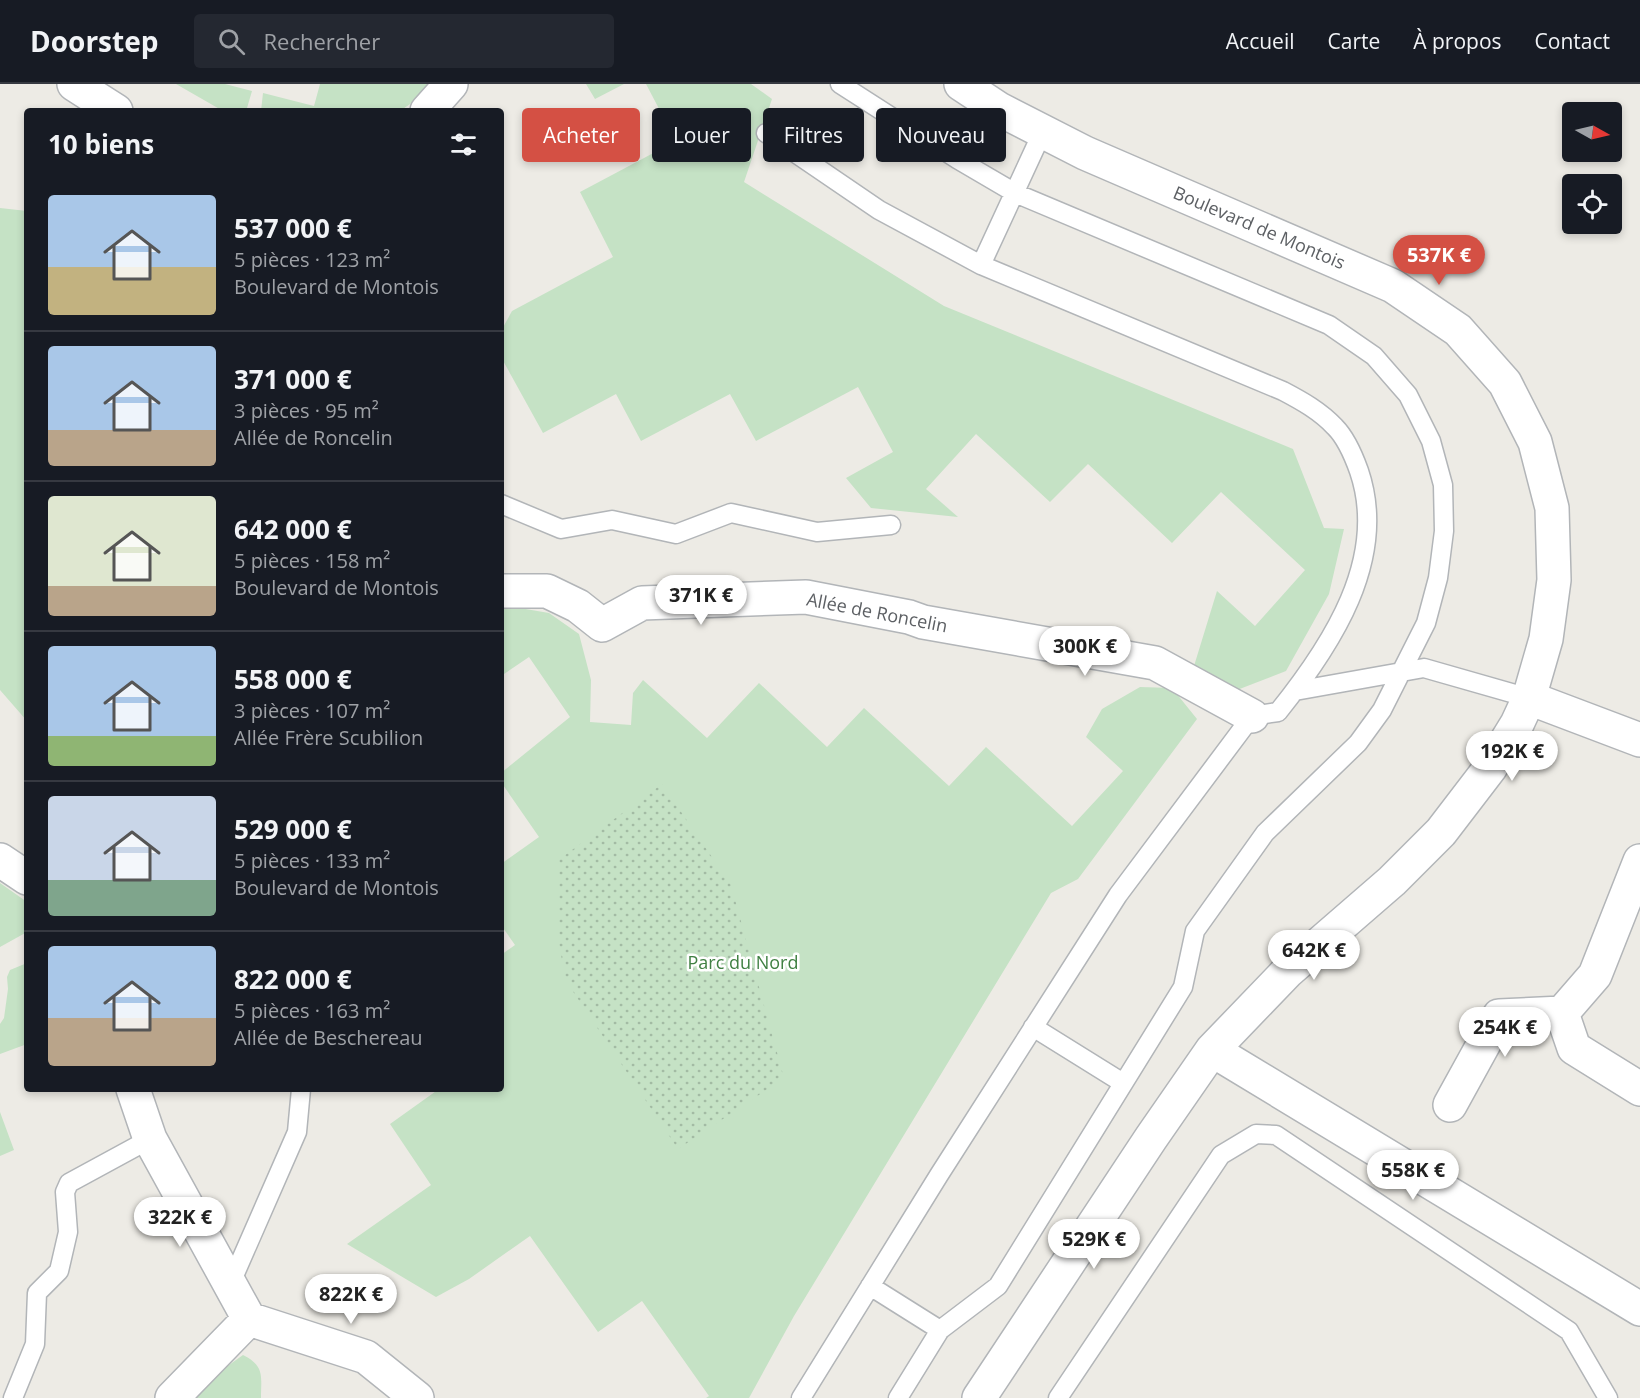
<!DOCTYPE html>
<html lang="fr">
<head>
<meta charset="utf-8">
<style>
	body { margin:0; font-family:"Open Sans",sans-serif; background:#242831; color:#f1f3f6; height:100vh; display:flex; flex-direction:column; font-size:22px; white-space:nowrap }
	* { box-sizing:border-box; margin:0 }
	p { font-size:20px; color:#9ea1a6 }
	.icon { flex:none; width:33px; height:33px; fill:none; stroke:currentColor; stroke-width:2; stroke-linecap:round; stroke-linejoin:round }
	.map { position:relative; flex:1; overflow:hidden }
	.drawer { position:absolute; left:24px; top:24px; width:480px; height:984px; display:flex; flex-direction:column; background:#171b24; border-radius:6px; box-shadow:0 3px 9px #0003 }
	.drawer>* { flex:none }
	.top-card { position:absolute; left:522px; top:24px; width:570px; height:54px; display:flex; gap:12px }
	.needle { width:39px; rotate:98deg }
	.fabs { position:absolute; left:1562px; top:18px; display:grid; gap:12px }
	.fabs a { display:grid; place-items:center; width:60px; height:60px; border-radius:6px; background:#171b24; box-shadow:0 3px 9px #0003; font-size:30px }
	.price { position:absolute; translate:-50% -51px; padding:0 14px; border-radius:21px; background:#fff; color:#222; font-size:20px; line-height:39px; filter:drop-shadow(0 2px 3px #0008) }
	.price::after { content:''; position:absolute; left:50%; top:36px; width:18px; height:14px; margin-left:-9px; background:inherit; clip-path:polygon(0 0,100% 0,50% 100%) }
	.price.on { background:#d45044; color:#fff }
	ul { padding:0; list-style:none }
	li { display:flex; align-items:center; gap:18px; height:150px; padding:0 24px }
	li+li { border-top:2px solid #363941 }
	li span { display:grid; place-items:center; flex:none; width:168px; height:120px; border-radius:6px; color:#555 }
	li>.icon { margin-inline-start:auto }
	span .icon { width:72px; height:72px; fill:#fffc; stroke-width:1 }
	li b { font-size:26px }
	h2 { display:flex; justify-content:space-between; align-items:center; height:72px; padding:0 24px; font-size:26px }
	.pill { padding:0 21px; border-radius:6px; background:#171b24; box-shadow:0 3px 9px #0003; font-size:21px; line-height:54px }
	.pill.on { background:#d45044; color:#fff }
	header { display:flex; align-items:center; gap:36px; box-sizing:border-box; height:84px; padding:0 30px; background:#171b24; border-bottom:2px solid #363941 }
	header strong { font-size:28px }
	nav { display:flex; gap:33px; margin-inline-start:auto; font-size:21px }
	.search { width:420px; height:54px; background:#242831; display:flex; align-items:center; gap:15px; box-sizing:border-box; padding:0 21px; border-radius:6px; color:#9ea1a6; font-size:22px }
	.map>svg:first-child { display:block }
</style>
</head>
<body>
<header>
<strong>Doorstep</strong>
<div class="search"><svg class="icon" aria-label="search" viewBox="0 0 24 24"><circle cx="10" cy="10" r="6"/><path d="M15 15l6 6"/></svg>Rechercher</div>
<nav><a>Accueil</a><a>Carte</a><a>À propos</a><a>Contact</a></nav>
</header>
<div class="map">
<svg width="1640" height="1314" viewBox="0 0 1640 1314">
	<defs>
		<pattern id="garden-dots" width="8" height="8" patternUnits="userSpaceOnUse" patternTransform="scale(1.5)"><rect width="8" height="8" fill="#c5e2c5"/><path d="M2 2h.1M6 6h.1" fill="none" stroke="#a3bba4" stroke-width="1.8" stroke-linecap="round"/></pattern>
	</defs>
	<rect width="100%" height="100%" fill="#edebe5"/>
	<!-- green -->
	<path fill="#c5e2c5" d="M176,0H225L252,7L247,24L237,27H223Z
		M320,0H429L413,18L400,27H261L263,9L314,22Z
		M586,0H624L595,15Z
		M646,0H751L772,15L744,98L944,222L1293,365L1324,444L1344,445L1329,510L1286,587L1237,606L1194,582L1217,507L1255,542L1305,486L1221,408L1172,459L1088,380L1050,418L976,350L926,405L958,433L871,424L846,394L893,368L858,303L756,357L730,310L641,357L616,310L543,349L501,273V247L512,227L613,173L580,108L676,57Z
		M0,124L27,127V637L0,606Z
		M508,522L549,529L579,550L591,596L590,638L631,641L633,609L643,596L707,654L759,599L827,663L864,624L949,702L986,663L1072,742L1123,687L1086,653L1102,625L1140,603L1172,604L1197,635L1078,795L1051,809L794,1232L749,1314H706L709,1312L642,1217L598,1248L530,1152L469,1195L436,1213L347,1160L431,1101L390,1040L439,1005H501V871L515,861L501,841V780L539,753L501,698V689L570,633L529,573L501,592V525Z
		M0,799L27,818V848L0,863Z
		M27,879V960L0,970V940L4,934L8,905L7,893L10,886Z
		M0,1028L14,1066L0,1072Z
		M243,1271C265,1282 261,1292 261,1314H195L222,1286Z"/>
	<!-- garden -->
	<path fill="url(#garden-dots)" d="M662,700L731,801L784,994L678,1065L566,897L558,855L557,777Z"/>
	<g fill="none" stroke-linecap="round" stroke-linejoin="round">
		<defs>
			<path id="lane" d="M840,0L957,75L1015,109L1329,241L1374,272L1408,311L1431,357L1443,401L1444,447L1438,494L1426,539L1382,626L1358,659L1265,749L1195,847L1183,903L998,1202L940,1246L898,1314
				M766,49L879,126L981,181L1283,307C1302,317 1320,327 1335,343C1346,354 1354,373 1359,387C1389,475 1331,562 1278,628L1252,632L1118,811L939,1091L801,1314
				M981,181L1042,49
				M501,420L561,445L612,436L676,450L731,429L817,448L891,441
				M1295,607L1424,584L1529,614
				M1033,943L1123,999
				M230,1201L297,1048L301,1005
				M870,1202L940,1246
				M13,1314L35,1260L37,1209L59,1187L68,1148L65,1108L69,1099L150,1055
				M1058,1314L1221,1071L1256,1050L1276,1051L1569,1247L1608,1314"/>
			<path id="street" d="M74,0L116,27
				M961,0L999,25L1085,69L1393,202L1458,246L1505,299L1535,358L1552,424L1554,496L1546,555L1529,614L1517,640L1490,684L1441,748L1392,797L1287,888L1212,966L1151,1054L979,1314
				M427,27L451,0
				M501,507H547L578,522L602,541L642,519L806,513L909,533L923,538L1155,579L1252,632
				M1529,614L1640,656
				M0,776L27,794
				M1562,929L1595,891L1640,777
				M1562,929L1574,964L1640,1005
				M1212,966L1640,1225
				M133,1005L150,1055L249,1235L172,1314
				M1450,1021L1499,932L1562,929
				M249,1235L366,1273L417,1314"/>
		</defs>
		<!-- lane casing -->
		<use href="#lane" stroke="#b2b5b8" stroke-width="21"/>
		<!-- street casing -->
		<use href="#street" stroke="#b2b5b8" stroke-width="36"/>
		<!-- lane -->
		<use href="#lane" stroke="#fff" stroke-width="18"/>
		<!-- street -->
		<use href="#street" stroke="#fff" stroke-width="33"/>
	</g>
	<g text-anchor="middle" stroke-width="5" stroke-linejoin="round" paint-order="stroke">
		<!-- street labels -->
		<g font-size="18" fill="#5d6064" stroke="#fff">
			<text transform="translate(1259 144) rotate(23)" y="6">Boulevard de Montois</text>
			<text transform="translate(877 529) rotate(11)" y="6">Allée de Roncelin</text>
		</g>
		<!-- park labels -->
		<g font-size="18" fill="#408043" stroke="#fff">
			<text x="743" y="885">Parc du Nord</text>
		</g>
	</g>
</svg>
<div class="fabs">
<a><svg class="needle" viewBox="-14 -14 28 28"><path d="M0-13l5 13h-10z" fill="#e53935"/><path d="M0 13l5-13h-10z" fill="#9ea1a6"/></svg></a>
<a><svg class="icon" aria-label="locate" viewBox="0 0 24 24"><circle cx="12" cy="12" r="6"/><path d="M12 2v4M12 18v4M2 12h4M18 12h4"/></svg></a>
</div>
<b class="price on" style="left:1439px;top:202px">537K €</b>
<b class="price" style="left:701px;top:542px">371K €</b>
<b class="price" style="left:1085px;top:593px">300K €</b>
<b class="price" style="left:1512px;top:698px">192K €</b>
<b class="price" style="left:1314px;top:897px">642K €</b>
<b class="price" style="left:1505px;top:974px">254K €</b>
<b class="price" style="left:1413px;top:1117px">558K €</b>
<b class="price" style="left:180px;top:1164px">322K €</b>
<b class="price" style="left:1094px;top:1186px">529K €</b>
<b class="price" style="left:351px;top:1241px">822K €</b>
<div class="top-card">
<a class="pill on">Acheter</a>
<a class="pill">Louer</a>
<a class="pill">Filtres</a>
<a class="pill">Nouveau</a>
</div>
<section class="drawer">
<h2>10 biens<svg class="icon" aria-label="filters" viewBox="0 0 24 24"><path d="M4 7h16M4 17h16"/><circle cx="9" cy="7" r="2"/><circle cx="15" cy="17" r="2"/></svg></h2>
<ul>
<li><span style="background:linear-gradient(#a9c7e8 60%,#c2b280 0)"><svg class="icon" aria-label="home" viewBox="0 0 24 24"><path d="M3 11l9-7 9 7M6 9v11h12V9"/></svg></span><div><b>537 000 €</b><p>5 pièces · 123 m²</p><p>Boulevard de Montois</p></div></li>
<li><span style="background:linear-gradient(#a9c7e8 70%,#b9a48a 0)"><svg class="icon" aria-label="home" viewBox="0 0 24 24"><path d="M3 11l9-7 9 7M6 9v11h12V9"/></svg></span><div><b>371 000 €</b><p>3 pièces · 95 m²</p><p>Allée de Roncelin</p></div></li>
<li><span style="background:linear-gradient(#dfe7d0 75%,#b9a48a 0)"><svg class="icon" aria-label="home" viewBox="0 0 24 24"><path d="M3 11l9-7 9 7M6 9v11h12V9"/></svg></span><div><b>642 000 €</b><p>5 pièces · 158 m²</p><p>Boulevard de Montois</p></div></li>
<li><span style="background:linear-gradient(#a9c7e8 75%,#8fb573 0)"><svg class="icon" aria-label="home" viewBox="0 0 24 24"><path d="M3 11l9-7 9 7M6 9v11h12V9"/></svg></span><div><b>558 000 €</b><p>3 pièces · 107 m²</p><p>Allée Frère Scubilion</p></div></li>
<li><span style="background:linear-gradient(#c9d6e8 70%,#7fa58c 0)"><svg class="icon" aria-label="home" viewBox="0 0 24 24"><path d="M3 11l9-7 9 7M6 9v11h12V9"/></svg></span><div><b>529 000 €</b><p>5 pièces · 133 m²</p><p>Boulevard de Montois</p></div></li>
<li><span style="background:linear-gradient(#a9c7e8 60%,#b9a48a 0)"><svg class="icon" aria-label="home" viewBox="0 0 24 24"><path d="M3 11l9-7 9 7M6 9v11h12V9"/></svg></span><div><b>822 000 €</b><p>5 pièces · 163 m²</p><p>Allée de Beschereau</p></div></li>
</ul>
</section>
</div>
</body>
</html>
